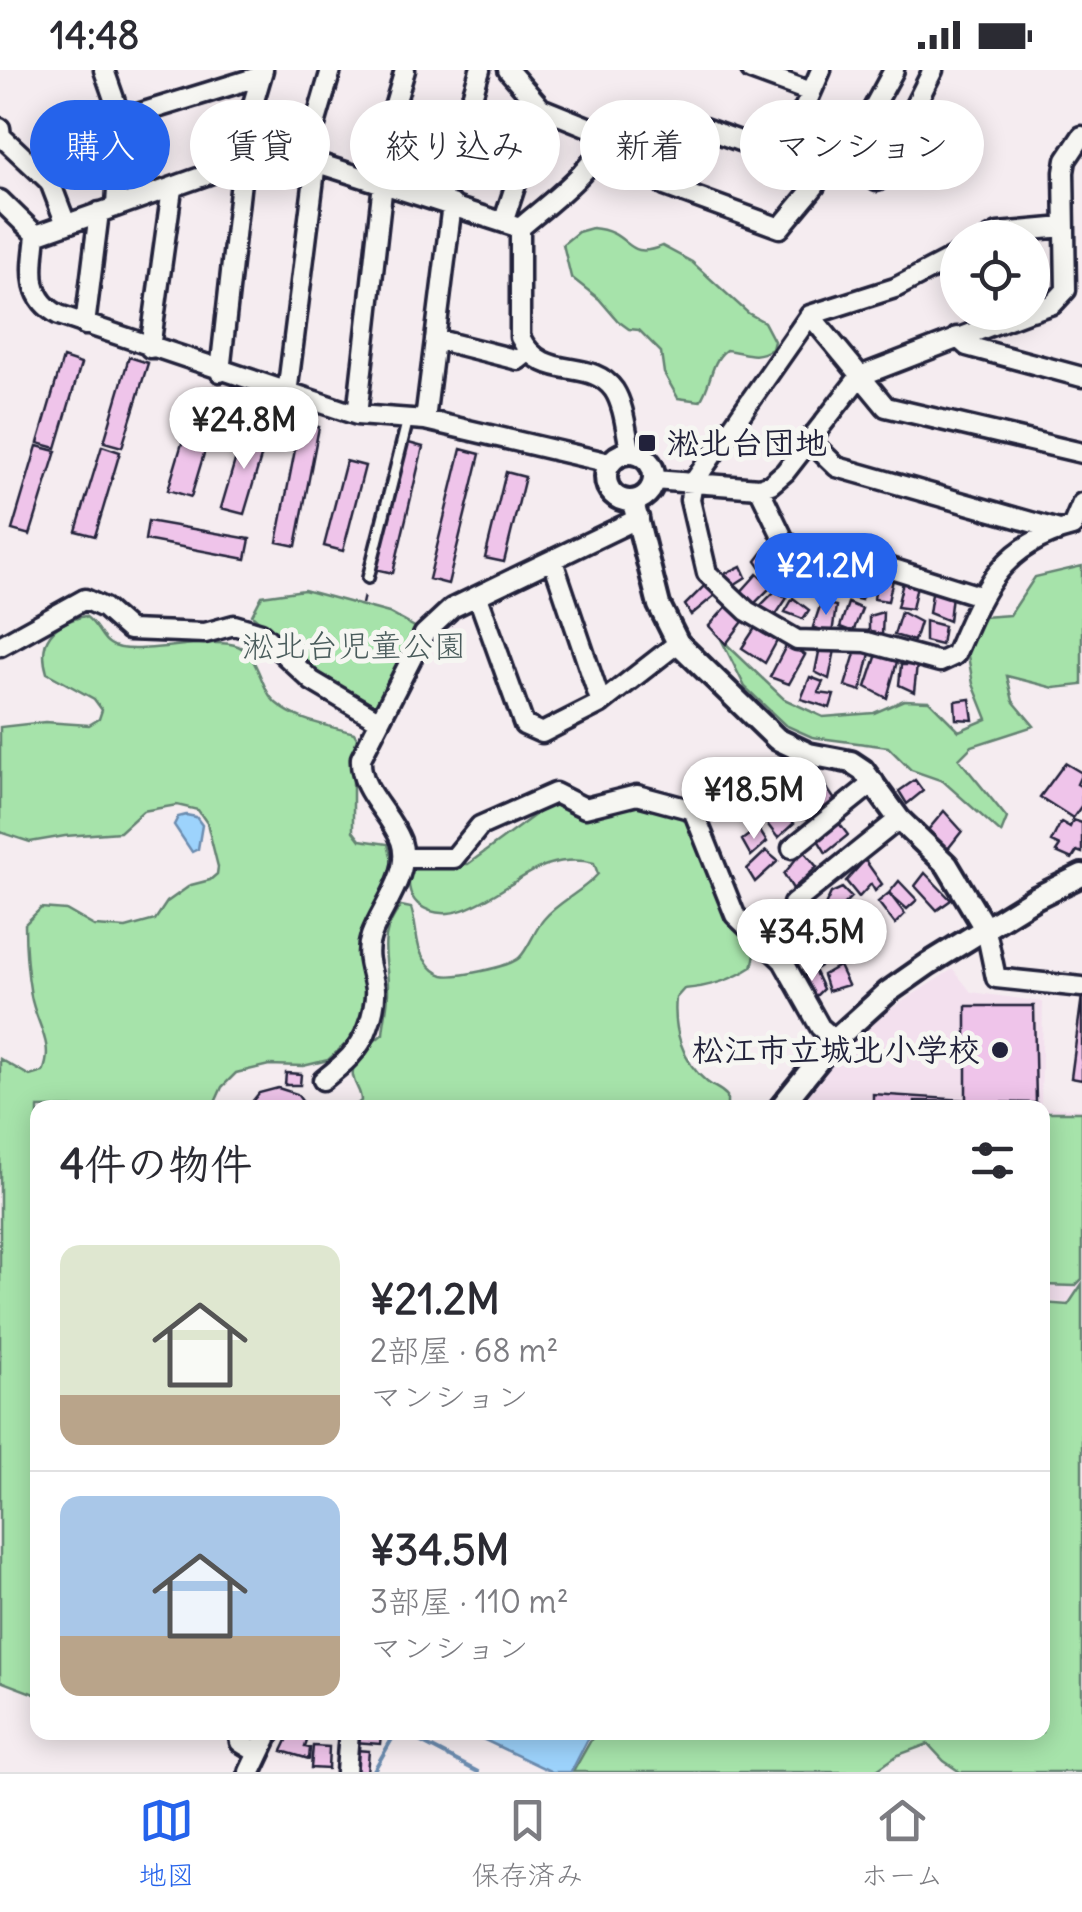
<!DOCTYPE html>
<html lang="ja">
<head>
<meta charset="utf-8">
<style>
	body { margin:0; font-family:Delius,"Klee One",sans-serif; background:#f2f2f3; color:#2b2b33; height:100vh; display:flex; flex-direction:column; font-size:38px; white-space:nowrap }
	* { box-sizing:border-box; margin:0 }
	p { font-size:32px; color:#7c7c81 }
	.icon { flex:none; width:55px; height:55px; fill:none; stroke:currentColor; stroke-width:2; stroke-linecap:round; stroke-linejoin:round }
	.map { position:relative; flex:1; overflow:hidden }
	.side { position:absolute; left:30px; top:1030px; width:1020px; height:640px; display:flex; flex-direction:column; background:#fff; border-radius:20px; box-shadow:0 5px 25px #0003 }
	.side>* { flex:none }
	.guide { position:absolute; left:30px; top:30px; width:1022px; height:90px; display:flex; gap:20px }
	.tools { position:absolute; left:940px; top:150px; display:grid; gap:20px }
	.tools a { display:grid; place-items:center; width:110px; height:110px; border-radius:50%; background:#fff; box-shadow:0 5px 25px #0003; font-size:50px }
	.price { position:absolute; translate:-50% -85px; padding:0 22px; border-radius:35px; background:#fff; color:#222; font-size:32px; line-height:65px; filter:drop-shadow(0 2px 5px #0008) }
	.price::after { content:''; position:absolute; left:50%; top:60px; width:30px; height:22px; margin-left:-15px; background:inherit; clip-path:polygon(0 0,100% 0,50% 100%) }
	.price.active { background:#2563eb; color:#fff }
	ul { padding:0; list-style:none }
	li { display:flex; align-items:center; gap:30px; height:250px; padding:0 30px }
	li+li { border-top:2px solid #e1e1e2 }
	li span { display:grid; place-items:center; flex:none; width:280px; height:200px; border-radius:20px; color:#555 }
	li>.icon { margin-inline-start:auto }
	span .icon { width:120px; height:120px; fill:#fffc; stroke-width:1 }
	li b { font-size:42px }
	h2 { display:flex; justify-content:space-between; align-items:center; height:120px; padding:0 30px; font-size:42px }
	.chip { padding:0 35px; border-radius:45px; background:#fff; box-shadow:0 5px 25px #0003; font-size:35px; line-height:90px }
	.chip.active { background:#2563eb; color:#fff }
	.status { display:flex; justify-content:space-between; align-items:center; height:70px; padding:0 50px; background:#fff; direction:ltr }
	.status svg { height:28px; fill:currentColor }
	.tab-bar { display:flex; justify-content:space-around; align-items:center; height:140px; border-top:2px solid #e1e1e2; background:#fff; font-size:28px; color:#7c7c81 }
	.tab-bar a { display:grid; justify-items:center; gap:5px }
	.tab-bar .active { color:#2563eb }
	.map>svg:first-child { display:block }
</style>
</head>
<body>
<div class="status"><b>14:48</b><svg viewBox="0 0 49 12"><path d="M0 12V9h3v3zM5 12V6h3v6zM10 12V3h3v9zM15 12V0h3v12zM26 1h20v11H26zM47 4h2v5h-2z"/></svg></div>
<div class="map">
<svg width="1082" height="1702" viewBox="0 0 1082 1702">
	<rect width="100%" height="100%" fill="#f5ecf0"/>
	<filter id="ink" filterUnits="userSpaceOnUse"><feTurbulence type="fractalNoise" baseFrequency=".01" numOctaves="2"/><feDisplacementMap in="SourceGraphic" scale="20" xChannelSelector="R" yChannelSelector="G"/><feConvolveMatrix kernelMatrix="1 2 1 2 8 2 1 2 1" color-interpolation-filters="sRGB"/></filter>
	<g filter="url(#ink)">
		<!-- built -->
		<path fill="#f3e0ee" d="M953,899L971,922L1043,932L1041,1037L1082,1039V1213L1067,1233L1043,1230L1042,1038H800L828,996L860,963L884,943Z"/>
		<!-- green -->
		<path fill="#a6e3aa" stroke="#648272" stroke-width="2.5" d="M592,158C633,161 624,192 662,176L692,192L748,243L764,252L774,271L772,279C754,290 745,282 726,280C709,293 712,315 700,331L678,328L664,303L661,282L639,260L629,259L618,251L599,229L571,207L563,174L578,162Z
			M1082,496V615L1054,618L1007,606L1013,631L1034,656L972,676L959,689L1007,748L1001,763L943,711L911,700L888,677L812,667L785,655L745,617L721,569L784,629L823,647L874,643L904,630L929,631L959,661L987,649L973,614L967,580L983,547L1010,545L1035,507Z
			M304,520L389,543L420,560L377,635L372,637L312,598L252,545L262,526Z
			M85,546C99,556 100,568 110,574C130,589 210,565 238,576C259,585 260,619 276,633C298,652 327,655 354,663L357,668L353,683V761L360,770L388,774L393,795L359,875L368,905L370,932L353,967L328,990L303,996L269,995L236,1003L222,1017L213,1037L38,1038V1395L33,1413L38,1424L37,1625L0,1611V989L30,1006L43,1002C55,974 36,954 31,926C27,902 25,879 25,854L41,838L66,840L94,856L126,858L155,850L167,832L191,815L210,810L217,804L218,797L207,753L198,740L177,735L143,741L120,762L65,766L30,772L0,762V657L45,652L89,655L99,649L102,640L94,629L47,603C37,570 53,553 85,546Z
			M629,732L675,742L691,753L756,881L752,897C732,910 707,917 684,919L676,928C673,959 682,992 707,1012C714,1018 720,1018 727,1026V1037L352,1038L361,1031C361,1020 355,1017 353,1006C350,988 371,974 383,964C384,951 388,936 388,923C389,885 375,870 401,836L411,838C417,854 415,877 425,890C429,896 436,903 443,905C455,908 509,897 519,888C528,880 535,859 544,849C558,832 582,822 598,804L594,793C578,789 563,790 547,795C513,805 457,866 418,834C408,825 407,810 411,798L426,794H468L550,734Z
			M1042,1042H1082V1209L1075,1216L1043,1215Z
			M1082,1214V1702H960L944,1691L928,1674L898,1685L874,1702H573L595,1663L1042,1662L1043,1233L1068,1235Z"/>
		<!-- water -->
		<path fill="#9dd3fc" stroke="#6c8caf" stroke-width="2.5" d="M186,745L196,747L202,755L198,779L192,782L174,755L178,747Z
			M470,1663H591L571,1702H552Z"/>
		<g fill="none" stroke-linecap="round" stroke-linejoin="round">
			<!-- stream -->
			<path stroke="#6c8caf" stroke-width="4" d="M402,1662L478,1702
				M394,1667L397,1662
				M373,1702L392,1669"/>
		</g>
		<!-- building -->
		<path fill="#efc4ea" stroke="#22223b" stroke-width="2.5" d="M129,287L148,293L122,377L104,372Z
			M63,288L81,294L56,378L38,373Z
			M191,343L214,350L191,427L168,420Z
			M300,354L319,357L296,476L277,472Z
			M244,360L267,367L244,444L221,438Z
			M405,372L423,377L393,503L375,499Z
			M37,376L56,381L30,465L12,460Z
			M102,376L120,382L95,466L76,461Z
			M461,379L480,384L448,514L429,509Z
			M346,391L365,396L343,481L324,476Z
			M506,402L525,407L504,492L485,488Z
			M148,451L250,469L246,489L145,470Z
			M766,478L779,493L767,507L756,491Z
			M793,488L811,497L796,524L779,511Z
			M741,496L746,507L729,518L718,507Z
			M857,498L858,512L867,514L861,530L844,526L847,502Z
			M818,500L841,506L836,523L820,522Z
			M878,500L894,505L888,531L874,529Z
			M757,504L771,517L752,536L739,524Z
			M903,512L917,515L912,539L897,537Z
			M707,513L714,526L691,545L685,535Z
			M933,517L952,525L949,551L929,543Z
			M775,521L787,528L773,549L757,539Z
			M793,528L809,540L803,549L785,542Z
			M821,533L836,536L832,564L813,557Z
			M848,533L862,539L853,562L840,557Z
			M728,535L745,549L726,574L709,556Z
			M883,542L882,565L869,563V546Z
			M901,542L920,552L914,571L894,565Z
			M925,551L944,556L941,575L925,571Z
			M755,558L777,571L765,593L742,578Z
			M787,574L805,585L789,614L770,607Z
			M820,577L835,580L829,609L815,602Z
			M857,577L871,579L861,621L845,616Z
			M877,584L898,588L887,628L866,617Z
			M901,595H917L914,622L899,615Z
			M810,607L823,612L818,623L834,625L830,638L801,629Z
			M970,629L973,650L956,649L955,631Z
			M1065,693L1082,703L1077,714L1082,717V735L1073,748L1040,727Z
			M915,710L923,721L907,734L899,721Z
			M762,711L769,736L755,739L744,716Z
			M824,714L835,730L824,741L810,724Z
			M798,719L810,736L796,747L783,731Z
			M779,736L794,753L778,768L765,751Z
			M944,741L962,761L947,780L928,760Z
			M1073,750L1082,753V783L1077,781L1072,789L1056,782L1060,776L1051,772L1061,752L1070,757Z
			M838,752L848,765L826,783L818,770Z
			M758,758L767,772L751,786L742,770Z
			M803,780L817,797L793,819L784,804Z
			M766,781L778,791L755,812L747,799Z
			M865,790L882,814L875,821L871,814L859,827L846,811Z
			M925,803L951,830L937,840L915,816Z
			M899,811L917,830L907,839L889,823Z
			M842,818L851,827L831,847L824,838L831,823Z
			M889,823L905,844L895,854L878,832Z
			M808,835L830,857L808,869L791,845Z
			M780,837L791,866L781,870L768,843Z
			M801,868L808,887L803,889L800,884L789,885L785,873Z
			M831,871L835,887L817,898L811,883Z
			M839,896L848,915L828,921L823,905Z
			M815,902L823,919L814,928L800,907Z
			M1082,926V1010L1071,1008Z
			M966,936H1034L1036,1033L915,1031V1038H873V1024L966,1030Z
			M286,1003L301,1004L300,1015H285Z
			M278,1018L297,1024L307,1038H247L259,1023Z
			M291,1662H310L305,1677L310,1678L309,1689L282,1681Z
			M356,1662L381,1664L380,1674L355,1672Z
			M313,1676L329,1677L328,1699L311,1698Z
			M355,1680L369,1681L367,1702H354Z"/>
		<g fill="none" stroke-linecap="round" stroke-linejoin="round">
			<defs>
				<path id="service" d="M368,508L408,349"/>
				<path id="minor" d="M104,0L121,49L116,136
					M508,0L541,38L603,63C609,90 540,140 520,158V267C543,314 590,286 614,320C625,337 626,364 631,383
					M751,0L811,22
					M121,49L261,6
					M679,49L811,97L816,102L815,116L780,158L665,116L661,111L674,55Z
					M0,58L1,66L50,112L66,154
					M858,66L894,0
					M783,87L821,0
					M305,89L331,0
					M235,95L263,0
					M373,109L405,0
					M877,111L933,0
					M0,130L36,165
					M441,131L480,0
					M504,150L541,38
					M36,165C33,197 25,227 59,245L357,345L425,350L610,393
					M36,165L235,95L279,86L305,89L520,158
					M989,168L998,163L1064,157
					M958,185L895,218L810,245L693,413L690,430L707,503L747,541L797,570L866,572L940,592L955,585C982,523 999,475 1072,457L1082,433
					M1032,241L1053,234L1066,220L1064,102L1066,90L1082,66
					M810,245L886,337L1082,383
					M85,255L99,142
					M957,267L967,276L1082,307
					M435,269L518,290L528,282
					M150,278L172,119
					M220,302L243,93
					M287,324L316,92
					M357,345L383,113
					M425,350L452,134
					M808,369L837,397L1059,460
					M654,410L759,418L771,414L785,402L860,306L1027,242
					M759,418L783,468L801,486L823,493L881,495L980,526
					M553,491L601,633
					M478,527L524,655L542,663L601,633L678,573
					M0,576L85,529L104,538L129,560L205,563L234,555L261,563L312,611L378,650
					M792,778L874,712
					M403,788H454L480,756L555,723L585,738L637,725L693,740L735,845L783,891L820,957L835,970
					M793,834L899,749
					M986,860L996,908L1082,917
					M323,1010C342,995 360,981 368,957C372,947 376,930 375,919C372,900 364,886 371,866C381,838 412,803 401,771C390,742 359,721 361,688L424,564L452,538L639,448
					M238,1662L240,1672L258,1683
					M346,1702L349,1662"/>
				<path id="tertiary" d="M606 407a24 24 0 1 1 48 0a24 24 0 1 1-48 0Z
					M633,432L659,535L678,573L777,669L809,684L851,692L863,700L899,749L947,795L986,860
					M780,1038L835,970L888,922L928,894L1035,828L1082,805
					M250,1702L269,1662"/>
			</defs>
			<!-- service casing -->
			<use href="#service" stroke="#22223b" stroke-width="16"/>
			<!-- minor casing -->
			<use href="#minor" stroke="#22223b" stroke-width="25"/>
			<!-- tertiary casing -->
			<use href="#tertiary" stroke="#22223b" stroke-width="28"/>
			<!-- path -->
			<path stroke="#22223b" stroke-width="2.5" stroke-dasharray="8 8" stroke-linecap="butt" d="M362,534L365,521"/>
			<!-- service -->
			<use href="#service" stroke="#f6f6f2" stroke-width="9"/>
			<!-- minor -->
			<use href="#minor" stroke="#f6f6f2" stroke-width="18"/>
			<!-- tertiary -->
			<use href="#tertiary" stroke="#f6f6f2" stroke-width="20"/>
		</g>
	</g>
	<!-- markers -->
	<g fill="#22223b" stroke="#f6f6f2" stroke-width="4">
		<rect x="637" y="363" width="20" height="20" rx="5"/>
		<circle cx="1000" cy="980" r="10"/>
	</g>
	<g text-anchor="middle" stroke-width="10" stroke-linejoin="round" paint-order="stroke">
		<!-- poi labels -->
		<g font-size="32" font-weight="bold" fill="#22223b" stroke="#f6f6f2" text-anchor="start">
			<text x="667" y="384">淞北台団地</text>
			<text x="980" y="991" text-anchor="end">松江市立城北小学校</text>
		</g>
		<!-- park labels -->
		<g font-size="32" fill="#4a5c5c" stroke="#f6f6f2">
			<text x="354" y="587">淞北台児童公園</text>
		</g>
	</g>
</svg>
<div class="tools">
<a><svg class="icon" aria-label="locate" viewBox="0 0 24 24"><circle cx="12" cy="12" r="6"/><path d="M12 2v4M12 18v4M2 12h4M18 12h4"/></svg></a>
</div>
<b class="price" style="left:244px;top:402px">¥24.8M</b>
<b class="price active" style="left:826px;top:548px">¥21.2M</b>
<b class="price" style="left:754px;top:772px">¥18.5M</b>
<b class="price" style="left:812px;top:914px">¥34.5M</b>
<div class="guide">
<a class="chip active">購入</a>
<a class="chip">賃貸</a>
<a class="chip">絞り込み</a>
<a class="chip">新着</a>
<a class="chip">マンション</a>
</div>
<section class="side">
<h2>4件の物件<svg class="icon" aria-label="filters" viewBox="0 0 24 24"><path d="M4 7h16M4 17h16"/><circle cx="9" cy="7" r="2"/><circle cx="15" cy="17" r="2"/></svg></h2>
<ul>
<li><span style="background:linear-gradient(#dfe7d0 75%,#b9a48a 0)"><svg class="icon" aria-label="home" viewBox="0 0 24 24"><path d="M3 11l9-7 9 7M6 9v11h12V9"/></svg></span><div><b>¥21.2M</b><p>2部屋 · 68 m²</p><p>マンション</p></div></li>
<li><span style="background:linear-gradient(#a9c7e8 70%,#b9a48a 0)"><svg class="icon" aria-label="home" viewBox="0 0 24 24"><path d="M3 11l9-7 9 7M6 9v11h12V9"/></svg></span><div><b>¥34.5M</b><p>3部屋 · 110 m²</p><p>マンション</p></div></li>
</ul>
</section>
</div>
<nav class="tab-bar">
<a class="active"><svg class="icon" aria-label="map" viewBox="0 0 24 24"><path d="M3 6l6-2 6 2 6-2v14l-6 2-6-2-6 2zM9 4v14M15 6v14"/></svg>地図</a>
<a><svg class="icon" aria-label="saved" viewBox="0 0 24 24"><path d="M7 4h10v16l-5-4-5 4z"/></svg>保存済み</a>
<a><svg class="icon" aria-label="home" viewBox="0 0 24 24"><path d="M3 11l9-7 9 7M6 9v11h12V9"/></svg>ホーム</a>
</nav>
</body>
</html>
